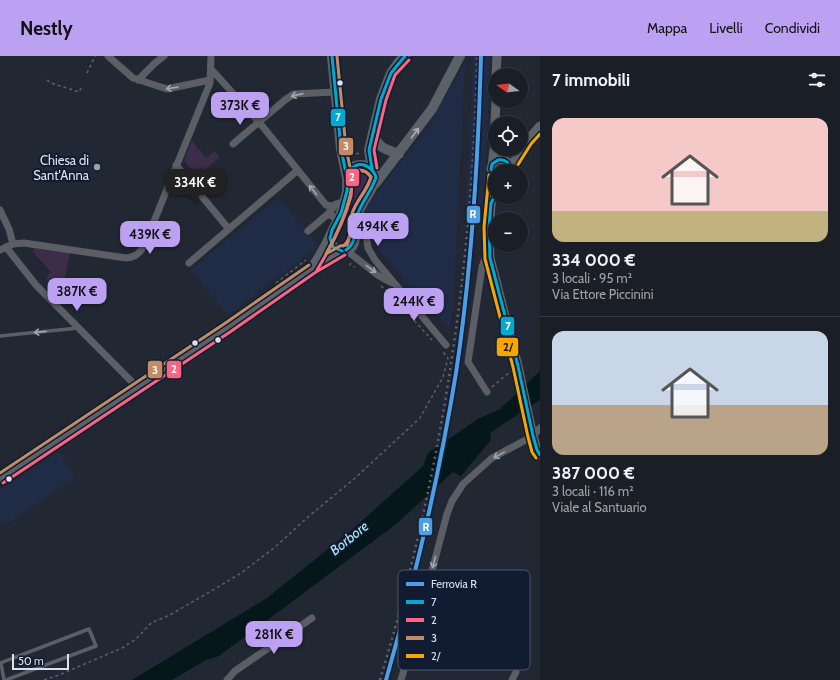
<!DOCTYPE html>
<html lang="it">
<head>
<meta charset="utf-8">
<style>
	body { margin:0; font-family:Cabin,sans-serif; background:#272b32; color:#f1f3f6; height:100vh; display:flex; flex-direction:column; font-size:15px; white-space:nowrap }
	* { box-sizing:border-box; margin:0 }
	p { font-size:13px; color:#9fa2a7 }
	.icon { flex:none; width:22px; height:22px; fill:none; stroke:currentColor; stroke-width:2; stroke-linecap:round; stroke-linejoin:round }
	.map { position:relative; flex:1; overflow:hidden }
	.panel { display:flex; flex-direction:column; background:#1a1e26; width:300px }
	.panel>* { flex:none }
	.needle { width:26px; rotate:284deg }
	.buttons { position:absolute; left:488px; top:12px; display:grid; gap:8px }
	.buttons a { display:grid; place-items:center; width:40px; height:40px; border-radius:50%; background:#1a1e26; box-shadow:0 1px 3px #0004,0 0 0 1px #383c43; font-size:20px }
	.scale { position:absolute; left:12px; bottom:10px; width:57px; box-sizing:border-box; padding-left:4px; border:2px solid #d9e1f0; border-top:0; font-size:11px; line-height:14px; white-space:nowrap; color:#d9e1f0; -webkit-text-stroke:3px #111b31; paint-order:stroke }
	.price { position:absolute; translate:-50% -34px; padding:0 9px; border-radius:8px; background:#bca0f2; color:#111; font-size:13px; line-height:26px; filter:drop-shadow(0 1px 2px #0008) }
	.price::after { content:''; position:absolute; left:50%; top:24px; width:12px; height:9px; margin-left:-6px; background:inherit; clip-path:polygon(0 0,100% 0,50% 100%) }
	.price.selected { background:#222; color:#fff }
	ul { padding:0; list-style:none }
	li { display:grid; align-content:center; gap:8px; height:212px; padding:0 12px }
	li+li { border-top:1px solid #383c43 }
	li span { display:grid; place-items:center; height:124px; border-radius:12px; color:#555 }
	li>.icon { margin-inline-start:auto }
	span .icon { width:72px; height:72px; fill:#fffc; stroke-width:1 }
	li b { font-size:17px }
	h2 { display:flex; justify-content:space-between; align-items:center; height:48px; padding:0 12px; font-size:17px }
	header { display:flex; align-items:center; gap:24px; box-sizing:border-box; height:56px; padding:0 20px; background:#bca0f2; color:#111 }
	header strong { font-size:19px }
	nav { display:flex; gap:22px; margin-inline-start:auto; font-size:14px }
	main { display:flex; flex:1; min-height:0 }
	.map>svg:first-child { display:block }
</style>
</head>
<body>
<header>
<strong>Nestly</strong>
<nav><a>Mappa</a><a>Livelli</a><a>Condividi</a></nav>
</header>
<main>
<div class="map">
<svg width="540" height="624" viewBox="0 0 540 624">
	<rect width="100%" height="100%" fill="#222833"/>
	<!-- built -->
	<path fill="#202c46" d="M473,0H490L484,153L466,151L470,79Z
		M465,7L454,234L451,266L449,273L380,196L373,167L362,157L427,72Z
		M278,142L319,190L228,259L190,214Z
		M59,396L74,419L73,423L10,466L6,465L0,469V434Z"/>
	<!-- green -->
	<path fill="#3c2e49" d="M192,85L206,102L214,95L220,101L197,120L184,105Z
		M363,116L368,120L369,123L349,155L352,143L355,121L357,118Z
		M34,192L70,197L62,237L46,222L51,216L33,196Z"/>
	<!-- water -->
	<path fill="#06171c" d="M540,315V344L491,376L490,385L461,420L453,416L395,469L219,600L206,604L172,624H132L267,542L353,473L423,410L428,397L478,363L500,353Z"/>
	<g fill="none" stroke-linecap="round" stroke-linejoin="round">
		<!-- path -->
		<path stroke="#5d6167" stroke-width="1.5" stroke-dasharray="3 3" stroke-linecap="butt" d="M87,17L95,0
			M47,24L51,27L79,36L81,32
			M350,98H355L360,97
			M351,207L350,209L355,211
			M276,227L306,204
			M381,230L390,238L432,284
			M492,331L511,315
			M44,624L59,619L122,592L136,583L151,567L170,559L218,531L241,517L274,492L308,461L354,423L420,362L443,321L448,302L443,296"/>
		<!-- lane -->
		<path stroke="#5b5f65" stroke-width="3.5" d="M0,280L78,272
			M0,607L89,573L96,590L6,624
			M1,607L4,624"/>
		<!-- street -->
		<path stroke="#5b5f65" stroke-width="7" d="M108,0L133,22L167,33L210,24
			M211,13L259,66L326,149L333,150L344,145
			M138,24L155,7L164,0
			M233,88L285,44L294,38L335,36
			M176,109L228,172
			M336,148L328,158L334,161L338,165
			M0,154L9,173L13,188
			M355,166L365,171L368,192L375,204L446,289
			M308,175L328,158
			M6,191L36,229L137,331
			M0,194L13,188L24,187L126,202C135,201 138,199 144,190L210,27L211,0
			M346,194L379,220L392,227
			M189,207L298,114
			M487,336L468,306L482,211L484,205L490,202
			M227,624L235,615L312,562
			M401,624L421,556L447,458L452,445L463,428L492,402L533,380L540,372
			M512,624L516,616"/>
		<!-- secondary -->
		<path stroke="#5d6369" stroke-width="9" d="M496,19L497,0
			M495,67L496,45
			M495,85V70
			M492,110L495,85
			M510,112L527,85L540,70
			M494,119L489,171L490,202L518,310L533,380L537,394L540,399
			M495,120L491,113C493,99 512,101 510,115"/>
		<!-- primary -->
		<path stroke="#5b6169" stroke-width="10" d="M332,0L341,93L347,122
			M373,78C378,92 385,93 399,98
			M372,113L369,94L381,43L391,17L398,7L405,0
			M375,128L432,53L460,0
			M314,209C321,198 327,188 332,176C335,168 340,162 342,153C344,148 346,141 347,135C348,129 346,123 348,117C355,103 372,109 376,121C373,136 361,145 357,160C354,169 358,183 352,191C348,195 343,195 337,194L331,188L330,180
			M0,423L227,272L313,212L342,195"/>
		<!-- rail -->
		<path stroke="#62666c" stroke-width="2.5" stroke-dasharray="2 4" stroke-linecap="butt" d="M380,624C441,422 473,211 477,0"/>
		<defs>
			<path id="bus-1" d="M332,0L341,93L347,122
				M372,113L369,94L381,43L391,17L405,0
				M495,120L491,113L492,108L498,104C506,103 510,107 510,115
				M495,140L491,147L489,171L490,202L518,310L533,380L537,394L540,399
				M342,195L333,191L330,182L332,174L341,157L347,135L348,122L351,113C360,104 372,110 376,121C372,135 361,146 357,160C354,172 358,186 346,194"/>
			<path id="bus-2" d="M377,112L374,94L386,44L395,19L409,4
				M317,214C331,191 344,167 351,140C352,133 351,126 353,119L359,114C364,114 368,116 371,121C367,135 356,144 352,158C349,168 353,183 343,190
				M3,427L230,276L316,216L345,199"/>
			<path id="bus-3" d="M337,0L346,92L352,121
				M359,114L366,116L371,121C368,135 356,144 352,158C349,168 352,180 347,189L340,190L326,198C336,180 345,161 350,140C352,133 351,126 353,119Z
				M0,417L224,268L309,209"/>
			<path id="bus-4" d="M514,115L531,88L540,78
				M489,119L484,171L485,203L513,311L528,381L532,396L536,402"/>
		</defs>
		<!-- bus-1 casing -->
		<use href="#bus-1" stroke="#111b31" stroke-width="6"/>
		<!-- bus-2 casing -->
		<use href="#bus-2" stroke="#111b31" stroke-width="6"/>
		<!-- bus-3 casing -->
		<use href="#bus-3" stroke="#111b31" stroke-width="6"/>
		<!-- bus-4 casing -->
		<use href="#bus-4" stroke="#111b31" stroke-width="6"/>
		<!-- bus-1 -->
		<use href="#bus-1" stroke="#00a9ce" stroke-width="3"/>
		<!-- bus-2 -->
		<use href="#bus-2" stroke="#fa6682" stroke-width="3"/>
		<!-- bus-3 -->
		<use href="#bus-3" stroke="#c18c65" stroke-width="3"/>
		<!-- bus-4 -->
		<use href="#bus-4" stroke="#f7a600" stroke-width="3"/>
		<defs>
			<path id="rail-1" d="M386,624C415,523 439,421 456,317C472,212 478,106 481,0"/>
		</defs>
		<!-- rail-1 casing -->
		<use href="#rail-1" stroke="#111b31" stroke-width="7"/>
		<!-- rail-1 -->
		<use href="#rail-1" stroke="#4d9ee5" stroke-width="4"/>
	</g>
	<!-- one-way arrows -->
	<defs><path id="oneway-shaft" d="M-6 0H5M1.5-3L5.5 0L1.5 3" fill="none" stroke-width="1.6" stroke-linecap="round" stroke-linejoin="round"/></defs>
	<g stroke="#a0a6b1">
		<use href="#oneway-shaft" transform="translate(172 32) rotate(172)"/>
		<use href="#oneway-shaft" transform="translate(297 39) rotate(167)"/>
		<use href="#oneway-shaft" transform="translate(313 134) rotate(-128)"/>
		<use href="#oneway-shaft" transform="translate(371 213) rotate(37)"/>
		<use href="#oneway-shaft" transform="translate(40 276) rotate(174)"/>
		<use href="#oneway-shaft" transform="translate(499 399) rotate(151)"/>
		<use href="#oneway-shaft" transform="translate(434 506) rotate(105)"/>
	</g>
	<use stroke="#a7aeba" href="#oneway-shaft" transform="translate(415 77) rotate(-53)"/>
	<!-- markers -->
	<g fill="#d9e1f0" stroke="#111b31" stroke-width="1.5">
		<circle cx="340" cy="27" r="3.5"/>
		<circle cx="218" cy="284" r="3.5"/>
		<circle cx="195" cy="287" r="3.5"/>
		<circle cx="9" cy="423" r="3.5"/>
	</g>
	<circle fill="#99a0ae" stroke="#111b31" stroke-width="1.5" cx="97" cy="111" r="4"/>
	<g text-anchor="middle" stroke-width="4" stroke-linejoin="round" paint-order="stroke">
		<!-- poi labels -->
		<g font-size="13" fill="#d9e1f0" stroke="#111b31" text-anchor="end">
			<text x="89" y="109">Chiesa di<tspan x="89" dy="15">Sant'Anna</tspan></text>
		</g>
		<!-- water labels -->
		<g font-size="14" font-style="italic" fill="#b1e7f7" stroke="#111b31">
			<text transform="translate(349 482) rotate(-39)" y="5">Borbore</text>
		</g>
	</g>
	<!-- legend -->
	<rect x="398" y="514" width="132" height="100" rx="6" fill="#111b31" stroke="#4d566a" stroke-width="1"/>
	<rect x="406" y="526" width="18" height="4" fill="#4d9ee5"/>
	<rect x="406" y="544" width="18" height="4" fill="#00a9ce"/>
	<rect x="406" y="562" width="18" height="4" fill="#fa6682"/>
	<rect x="406" y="580" width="18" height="4" fill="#c18c65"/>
	<rect x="406" y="598" width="18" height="4" fill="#f7a600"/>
	<g font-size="11" fill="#d9e1f0">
		<text x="431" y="532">Ferrovia R</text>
		<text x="431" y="550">7</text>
		<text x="431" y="568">2</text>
		<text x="431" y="586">3</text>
		<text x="431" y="604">2/</text>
	</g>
	<g stroke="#111b31" stroke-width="1.5">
		<rect x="330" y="52" width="16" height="19" rx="4" fill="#00a9ce"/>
		<rect x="338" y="81" width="16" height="19" rx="4" fill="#c18c65"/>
		<rect x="345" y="112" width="15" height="19" rx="4" fill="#fa6682"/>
		<rect x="466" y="149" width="15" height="19" rx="4" fill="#4d9ee5"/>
		<rect x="500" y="260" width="15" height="20" rx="4" fill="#00a9ce"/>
		<rect x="496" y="281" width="23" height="20" rx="4" fill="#f7a600"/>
		<rect x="166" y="304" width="16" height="19" rx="4" fill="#fa6682"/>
		<rect x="147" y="304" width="16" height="19" rx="4" fill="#c18c65"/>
		<rect x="418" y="461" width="15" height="19" rx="4" fill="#4d9ee5"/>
	</g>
	<g font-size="11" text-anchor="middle" font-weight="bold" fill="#fff">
		<text x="338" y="65">7</text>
		<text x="346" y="94">3</text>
		<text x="352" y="125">2</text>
		<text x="473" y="162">R</text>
		<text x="508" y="274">7</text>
		<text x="174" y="317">2</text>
		<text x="155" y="318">3</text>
		<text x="426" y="475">R</text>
	</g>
	<g font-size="11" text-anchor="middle" font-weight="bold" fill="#111">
		<text x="508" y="295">2/</text>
	</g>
</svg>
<div class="buttons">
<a><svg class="needle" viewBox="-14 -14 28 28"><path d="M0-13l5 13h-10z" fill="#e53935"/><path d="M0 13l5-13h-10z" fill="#9fa2a7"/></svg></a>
<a><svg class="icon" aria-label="locate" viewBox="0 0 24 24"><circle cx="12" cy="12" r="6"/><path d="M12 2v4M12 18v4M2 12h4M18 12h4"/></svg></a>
<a>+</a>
<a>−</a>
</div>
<div class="scale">50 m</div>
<b class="price" style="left:240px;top:70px">373K €</b>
<b class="price selected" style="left:195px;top:147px">334K €</b>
<b class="price" style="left:378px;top:191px">494K €</b>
<b class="price" style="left:150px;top:199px">439K €</b>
<b class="price" style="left:77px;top:256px">387K €</b>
<b class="price" style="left:414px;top:266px">244K €</b>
<b class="price" style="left:274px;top:599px">281K €</b>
</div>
<section class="panel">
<h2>7 immobili<svg class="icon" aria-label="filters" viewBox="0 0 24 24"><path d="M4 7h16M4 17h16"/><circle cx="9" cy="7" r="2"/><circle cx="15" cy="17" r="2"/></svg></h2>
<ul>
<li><span style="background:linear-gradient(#f6c9c9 75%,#c2b280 0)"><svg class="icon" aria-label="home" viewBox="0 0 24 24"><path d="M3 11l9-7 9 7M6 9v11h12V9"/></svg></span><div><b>334 000 €</b><p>3 locali · 95 m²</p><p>Via Ettore Piccinini</p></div></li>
<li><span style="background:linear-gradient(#c9d6e8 60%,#b9a48a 0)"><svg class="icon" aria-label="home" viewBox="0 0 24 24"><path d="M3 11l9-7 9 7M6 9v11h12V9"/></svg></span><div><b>387 000 €</b><p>3 locali · 116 m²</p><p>Viale al Santuario</p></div></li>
</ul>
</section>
</main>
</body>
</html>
